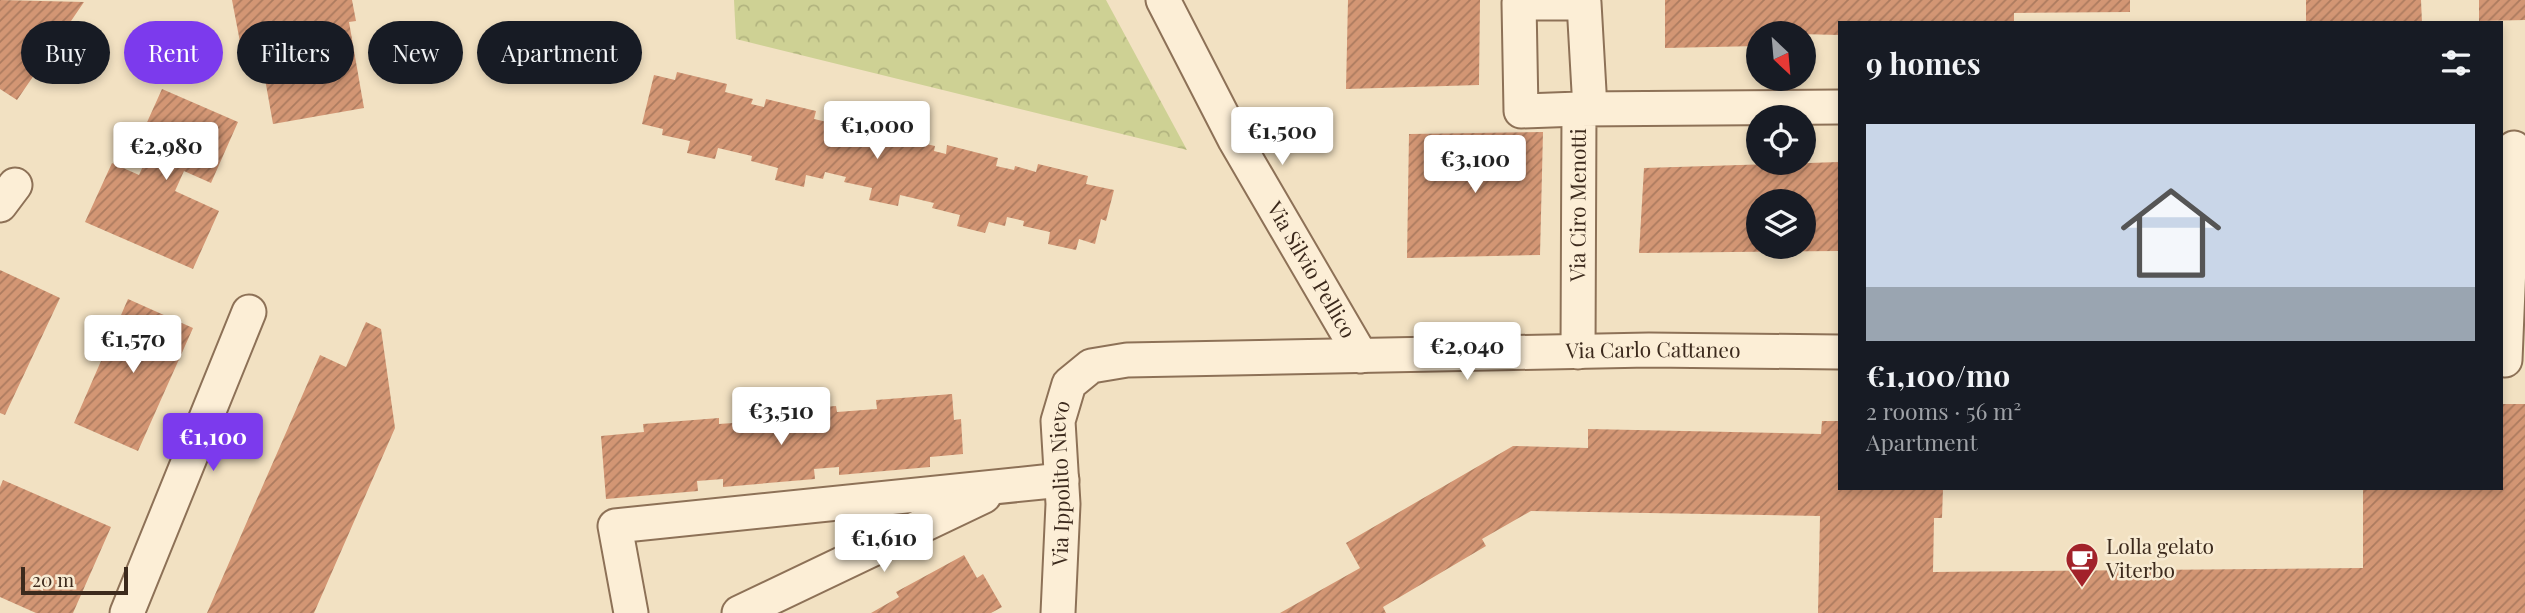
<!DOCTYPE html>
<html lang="en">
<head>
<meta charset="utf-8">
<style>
	body { margin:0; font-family:"Playfair Display",serif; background:#242831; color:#f1f3f6; height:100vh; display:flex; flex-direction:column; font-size:26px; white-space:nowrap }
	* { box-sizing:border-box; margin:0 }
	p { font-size:23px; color:#9ea1a6 }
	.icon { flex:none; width:38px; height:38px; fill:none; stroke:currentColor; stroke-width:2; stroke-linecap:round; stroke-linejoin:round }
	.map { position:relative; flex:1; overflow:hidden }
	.panel { position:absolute; left:1838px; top:21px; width:665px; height:469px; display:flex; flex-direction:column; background:#171b24; border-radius:0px; box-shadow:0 4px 10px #0003 }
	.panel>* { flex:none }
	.banner { position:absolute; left:21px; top:21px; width:665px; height:63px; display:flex; gap:14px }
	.needle { width:46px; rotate:154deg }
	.tools { position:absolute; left:1746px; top:21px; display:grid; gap:14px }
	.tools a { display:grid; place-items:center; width:70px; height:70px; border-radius:50%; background:#171b24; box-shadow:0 4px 10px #0003; font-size:35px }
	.scale { position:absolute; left:21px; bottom:18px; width:107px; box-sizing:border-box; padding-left:7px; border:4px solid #3c2a1d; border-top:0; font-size:19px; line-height:24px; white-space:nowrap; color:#3c2a1d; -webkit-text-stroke:5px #f8ebd2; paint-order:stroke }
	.price { position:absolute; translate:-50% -60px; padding:0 16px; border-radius:7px; background:#fff; color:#222; font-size:23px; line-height:46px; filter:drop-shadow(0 2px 4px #0008) }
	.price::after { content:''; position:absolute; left:50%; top:42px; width:21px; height:16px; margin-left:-10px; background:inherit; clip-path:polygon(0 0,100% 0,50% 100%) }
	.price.selected { background:#7c3aed; color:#fff }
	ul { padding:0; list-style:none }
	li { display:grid; align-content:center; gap:14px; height:371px; padding:0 28px }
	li+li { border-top:2px solid #363941 }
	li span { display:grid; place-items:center; height:217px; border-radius:0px; color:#555 }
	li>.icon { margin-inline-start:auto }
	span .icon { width:126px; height:126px; fill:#fffc; stroke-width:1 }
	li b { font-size:30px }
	h2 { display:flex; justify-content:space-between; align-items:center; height:84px; padding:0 28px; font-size:30px }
	.pill { padding:0 24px; border-radius:32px; background:#171b24; box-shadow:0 4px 10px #0003; font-size:24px; line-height:63px }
	.pill.selected { background:#7c3aed; color:#fff }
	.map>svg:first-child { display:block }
</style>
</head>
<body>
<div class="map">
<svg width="2525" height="613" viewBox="0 0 2525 613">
	<defs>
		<pattern id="park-crowns" width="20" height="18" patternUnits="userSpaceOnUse" patternTransform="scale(1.75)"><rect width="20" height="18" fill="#ced194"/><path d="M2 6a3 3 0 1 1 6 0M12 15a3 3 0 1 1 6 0" fill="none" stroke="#b2b47f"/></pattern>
		<pattern id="building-hatch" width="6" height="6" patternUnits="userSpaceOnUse" patternTransform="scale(1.75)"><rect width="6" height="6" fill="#d39674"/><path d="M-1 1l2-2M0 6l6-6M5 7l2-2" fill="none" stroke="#ac7b5f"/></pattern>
	</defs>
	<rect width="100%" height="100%" fill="#f2e1c2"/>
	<!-- park -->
	<path fill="url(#park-crowns)" d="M734,0H1106L1187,150L736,39Z"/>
	<!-- building -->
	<path fill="url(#building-hatch)" fill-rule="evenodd" d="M0,0L84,2L17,100L0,89Z
		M232,0H352L356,21L349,22L364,108L273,124L262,62L295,57L291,33L240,42Z
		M1348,0H1480L1479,85L1346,89Z
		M1665,0H2130V12L2014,13V23H1839V35L1759,33V46L1665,48Z
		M2306,0H2421L2422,23H2306Z
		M2479,0H2525V20L2479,21Z
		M677,72L727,84L725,92L753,99L751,104L764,107L766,99L816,111L814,119L836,124L858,128L860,119L909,131L908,140L935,146L934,151L946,154L947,145L998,158L996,166L1014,170L1015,166L1036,172L1038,164L1088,176L1086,184L1114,190L1106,221L1101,219L1095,244L1079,239L1076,250L1048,244L1050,232L1023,226L1024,221L1007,217L1005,226L989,222L985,233L957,226L960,215L932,208L934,203L900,195L898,206L869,200L872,188L844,182L846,177L825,172L823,179L806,175L804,187L775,180L778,168L751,161L752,156L718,148L715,159L687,153L690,141L662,135L663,129L642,124L654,75L675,80Z
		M162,89L238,122L211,183L184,171L175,191L219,211L193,269L85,222L112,163L139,175L148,155L135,149Z
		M1543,132L1540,255L1407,258L1409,134Z
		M1839,162V251L1639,253L1644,168ZM1759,201H1804V247H1759Z
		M0,270L60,298L5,415L0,413Z
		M128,299L193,328L138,451L74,423Z
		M366,322L381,329L395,428L314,613H207L320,355L346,367Z
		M952,394L954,420L961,419L963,454L930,457V467L839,475V467L814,469L815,479L723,487V479L697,481L698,491L606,499L601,436L644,432L643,424L719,418V424L761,421L760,412L836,406L837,412L877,409L876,400Z
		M2501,404H2525V613H1818L1820,516L1531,511L1482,539L1486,546L1383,607L1386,613H1280L1360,568L1346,543L1513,446L1588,448V429L1821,434L1822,421H1839V488H1943L1942,518H1934L1933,572L2363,568V488H2501Z
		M3,480L111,527L73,613H36L0,597V487Z
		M964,555L977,578L983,574L1002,607L991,613H871L899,597L896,592Z"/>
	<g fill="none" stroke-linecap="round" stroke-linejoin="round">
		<defs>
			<g id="minor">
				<path id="s1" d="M1163,0L1235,140L1361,356"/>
				<path d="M1579,109L1521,111L1519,3H1584L1590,109"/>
				<path d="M0,205L15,185"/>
				<path id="s2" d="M1578,352L1579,109L1839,107"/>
				<path d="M2505,360L2514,148"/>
				<path d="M127,613L249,312"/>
				<path d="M631,613L615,526L1062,480"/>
				<path d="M739,613L984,496"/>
				<path id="s3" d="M1058,613L1063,504L1058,421L1069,384L1091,366L1127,360L1649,350L1839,352"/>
			</g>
		</defs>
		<!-- minor casing -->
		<use href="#minor" stroke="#8d7157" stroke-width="37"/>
		<!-- minor -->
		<use href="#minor" stroke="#fceed6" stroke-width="33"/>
	</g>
	<!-- icons -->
	<defs>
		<symbol id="cafe-pin" viewBox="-11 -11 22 30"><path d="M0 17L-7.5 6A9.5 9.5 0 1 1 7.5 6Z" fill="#a2222a" stroke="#f8ebd2"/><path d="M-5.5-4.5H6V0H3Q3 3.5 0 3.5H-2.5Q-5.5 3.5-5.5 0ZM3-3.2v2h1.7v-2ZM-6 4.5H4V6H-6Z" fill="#fff"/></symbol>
	</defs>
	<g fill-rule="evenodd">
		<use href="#cafe-pin" x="2063" y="540" width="38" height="52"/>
	</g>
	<g text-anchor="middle" stroke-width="5" stroke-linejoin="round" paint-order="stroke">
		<!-- street labels -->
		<g font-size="21" fill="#3c2a1d" stroke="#f8ebd2">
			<text dy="7" stroke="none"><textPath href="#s2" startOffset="147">Via Ciro Menotti</textPath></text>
			<text dy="7" stroke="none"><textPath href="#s1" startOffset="308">Via Silvio Pellico</textPath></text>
			<text dy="7" stroke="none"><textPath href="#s3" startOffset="822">Via Carlo Cattaneo</textPath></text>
			<text dy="7" stroke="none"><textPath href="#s3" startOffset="130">Via Ippolito Nievo</textPath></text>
		</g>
		<!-- poi labels -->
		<g font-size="21" fill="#3c2a1d" stroke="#f8ebd2" text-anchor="start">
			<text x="2106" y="554">Lolla gelato<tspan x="2106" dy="24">Viterbo</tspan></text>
		</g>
	</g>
</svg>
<div class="tools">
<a><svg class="needle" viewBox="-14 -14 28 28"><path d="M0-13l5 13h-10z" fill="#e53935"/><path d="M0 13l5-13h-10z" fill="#9ea1a6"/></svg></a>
<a><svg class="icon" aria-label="locate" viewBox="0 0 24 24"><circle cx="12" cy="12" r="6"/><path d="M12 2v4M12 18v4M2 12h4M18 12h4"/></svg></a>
<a><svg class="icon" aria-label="layers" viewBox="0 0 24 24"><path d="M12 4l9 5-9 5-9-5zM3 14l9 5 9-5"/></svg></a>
</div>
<div class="scale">20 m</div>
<b class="price" style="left:877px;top:161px">€1,000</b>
<b class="price" style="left:1282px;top:167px">€1,500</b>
<b class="price" style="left:166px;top:182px">€2,980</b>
<b class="price" style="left:1475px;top:195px">€3,100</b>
<b class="price" style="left:133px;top:375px">€1,570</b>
<b class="price" style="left:1467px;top:382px">€2,040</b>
<b class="price" style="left:781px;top:447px">€3,510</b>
<b class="price selected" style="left:213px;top:473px">€1,100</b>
<b class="price" style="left:884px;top:574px">€1,610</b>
<div class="banner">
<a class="pill">Buy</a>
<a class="pill selected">Rent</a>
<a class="pill">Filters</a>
<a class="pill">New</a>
<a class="pill">Apartment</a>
</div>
<section class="panel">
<h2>9 homes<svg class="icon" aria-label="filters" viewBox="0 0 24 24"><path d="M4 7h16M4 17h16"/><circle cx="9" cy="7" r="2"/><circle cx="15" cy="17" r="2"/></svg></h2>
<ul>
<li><span style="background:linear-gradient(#c9d6e8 75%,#9aa5b1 0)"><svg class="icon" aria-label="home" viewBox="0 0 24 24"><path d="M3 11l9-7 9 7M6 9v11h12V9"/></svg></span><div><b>€1,100/mo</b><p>2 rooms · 56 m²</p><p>Apartment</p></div></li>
</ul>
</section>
</div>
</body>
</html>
